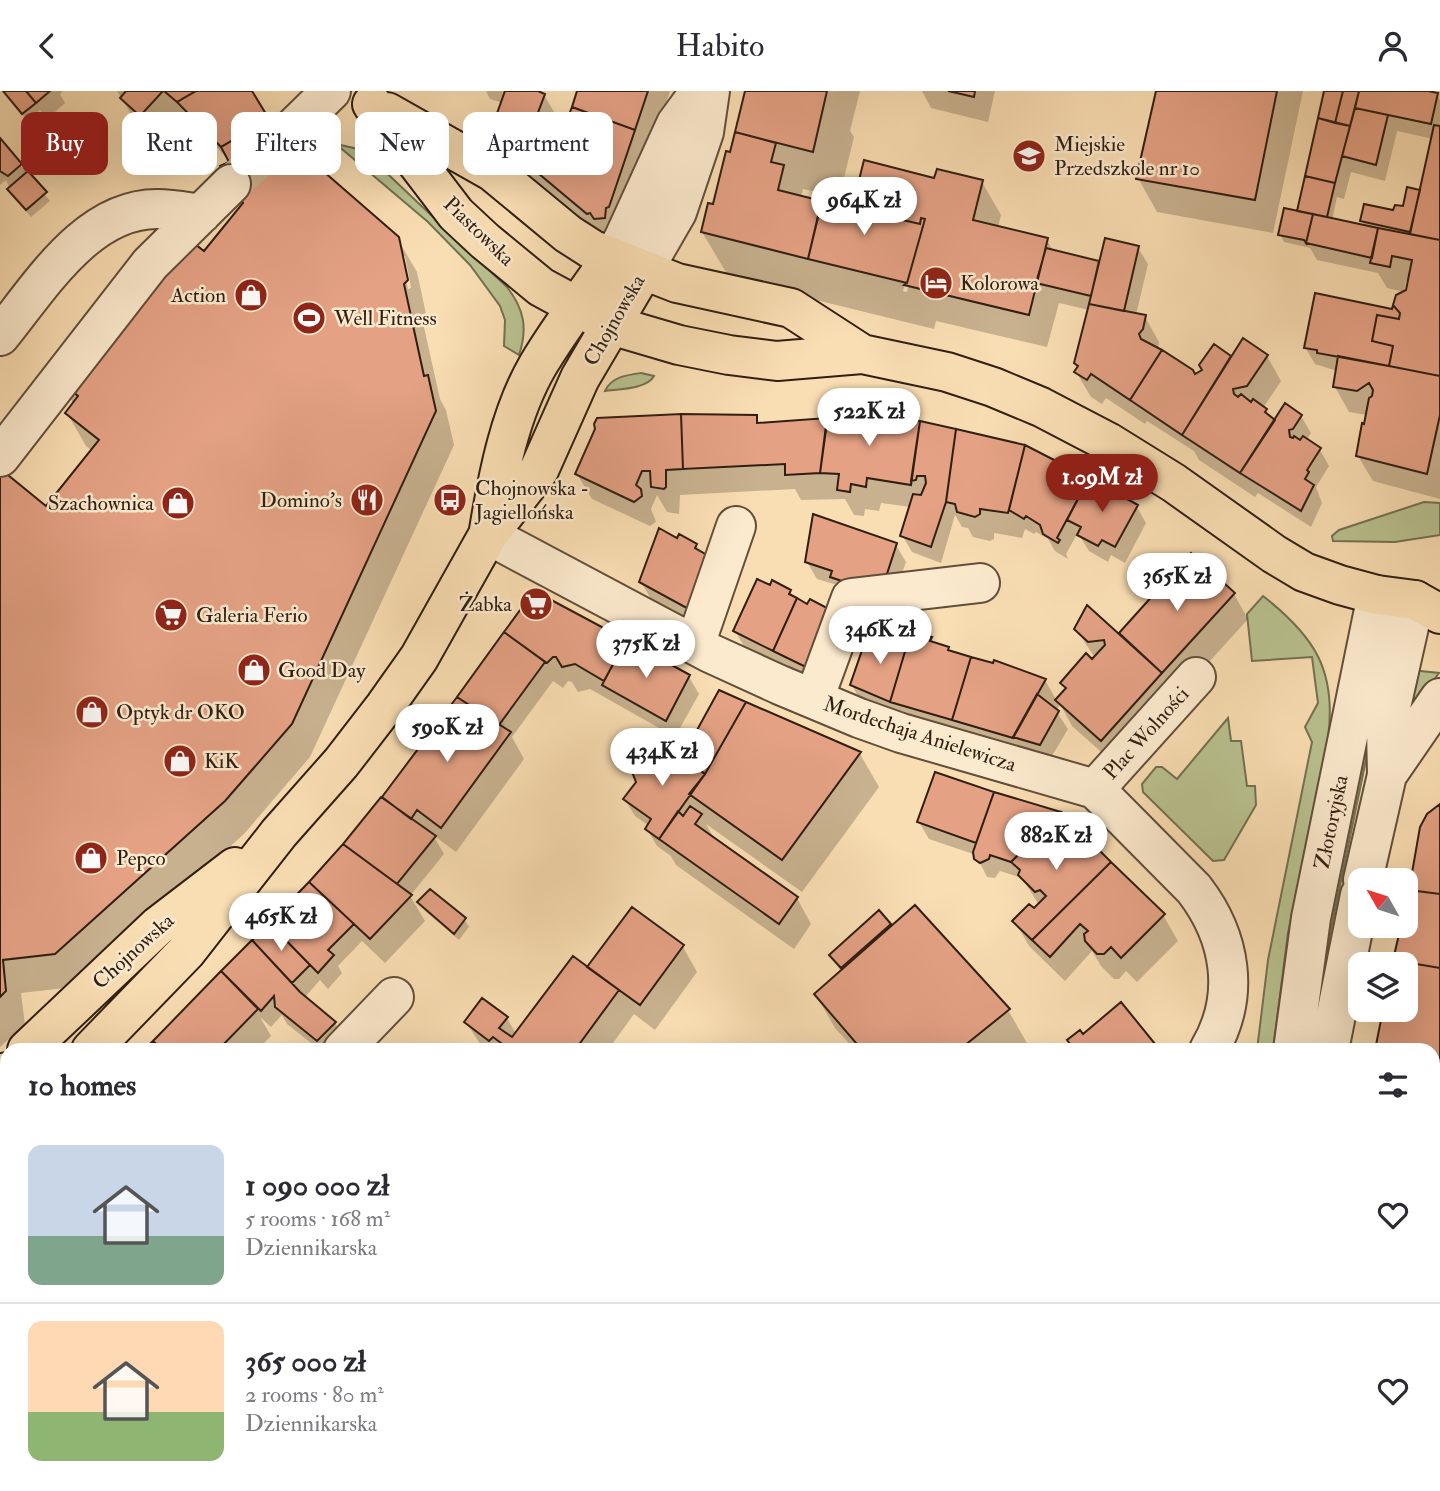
<!DOCTYPE html>
<html lang="en">
<head>
<meta charset="utf-8">
<style>
	body { margin:0; font-family:"IM FELL Double Pica",serif; background:#f7f7f7; color:#2b2b33; height:100vh; display:flex; flex-direction:column; font-size:26px; white-space:nowrap }
	* { box-sizing:border-box; margin:0 }
	p { font-size:23px; color:#7c7c81 }
	.icon { flex:none; width:38px; height:38px; fill:none; stroke:currentColor; stroke-width:2; stroke-linecap:round; stroke-linejoin:round }
	.map { position:relative; flex:1; overflow:hidden }
	.sheet { position:absolute; left:0px; top:952px; width:1440px; height:448px; display:flex; flex-direction:column; background:#fff; border-radius:21px 21px 0 0; box-shadow:0 7px 28px #0002 }
	.sheet>* { flex:none }
	.guide { position:absolute; left:21px; top:21px; width:700px; height:63px; display:flex; gap:14px }
	.needle { width:46px; rotate:309deg }
	.fabs { position:absolute; left:1348px; top:777px; display:grid; gap:14px }
	.fabs a { display:grid; place-items:center; width:70px; height:70px; border-radius:14px; background:#fff; box-shadow:0 7px 28px #0002; font-size:35px }
	.price { position:absolute; translate:-50% -60px; padding:0 16px; border-radius:24px; background:#fff; color:#222; font-size:23px; line-height:46px; filter:drop-shadow(0 2px 4px #0008) }
	.price::after { content:''; position:absolute; left:50%; top:42px; width:21px; height:16px; margin-left:-10px; background:inherit; clip-path:polygon(0 0,100% 0,50% 100%) }
	.price.selected { background:#8f2418; color:#fff }
	ul { padding:0; list-style:none }
	li { display:flex; align-items:center; gap:21px; height:175px; padding:0 28px }
	li+li { border-top:2px solid #e1e1e2 }
	li span { display:grid; place-items:center; flex:none; width:196px; height:140px; border-radius:14px; color:#555 }
	li>.icon { margin-inline-start:auto }
	span .icon { width:84px; height:84px; fill:#fffc; stroke-width:1 }
	li b { font-size:30px }
	h2 { display:flex; justify-content:space-between; align-items:center; height:84px; padding:0 28px; font-size:30px }
	.tag { padding:0 24px; border-radius:14px; background:#fff; box-shadow:0 7px 28px #0002; font-size:24px; line-height:63px }
	.tag.selected { background:#8f2418; color:#fff }
	header { display:flex; justify-content:space-between; align-items:center; height:91px; padding:0 28px; background:#fff; font-size:32px; font-weight:600 }
	.map>svg:first-child { display:block }
</style>
</head>
<body>
<header><svg class="icon" aria-label="back" viewBox="0 0 24 24"><path d="M15 5l-7 7 7 7"/></svg>Habito<svg class="icon" aria-label="person" viewBox="0 0 24 24"><circle cx="12" cy="8" r="4"/><path d="M4 21q1-7 8-7t8 7"/></svg></header>
<div class="map">
<svg width="1440" height="1400" viewBox="0 0 1440 1400">
	<rect width="100%" height="100%" fill="#fadeb3"/>
	<filter id="stains"><feTurbulence type="fractalNoise" baseFrequency=".00286" numOctaves="4"/><feColorMatrix values="0 0 0 0 .2 0 0 0 0 .09 0 0 0 0 .02 0 0 0 .5 -.17"/></filter>
	<radialGradient id="worn" r=".72"><stop offset=".6" stop-color="#630" stop-opacity="0"/><stop offset="1" stop-color="#630" stop-opacity=".3"/></radialGradient>
	<!-- green -->
	<path fill="#b9c290" stroke="#747051" stroke-width="2" d="M336,53L358,58L374,70L507,196C524,218 528,237 519,264L504,255L505,229L500,215L470,174L428,131Z
		M641,282L654,285C647,298 619,298 605,300C611,286 627,284 641,282Z
		M1424,411L1440,412V444L1395,451L1333,450L1332,445L1339,439Z
		M1263,505C1314,545 1337,579 1328,647L1288,842L1273,959H1257L1268,869L1312,651L1305,636L1318,612L1312,566L1252,570L1247,523Z
		M1411,579L1439,582L1399,636Z
		M1372,599L1380,601L1331,838L1317,919L1310,915Z
		M1228,627L1231,650H1241L1247,695H1255L1256,714L1224,769L1213,770L1143,701L1142,693L1156,676H1162L1177,688Z"/>
	<!-- shadow -->
	<path fill="#0003" fill-rule="evenodd" d="M2,0H63L60,3L65,12L47,28L40,19L28,30Z
		M117,0H250L274,39L397,147L417,181L426,223L422,227L440,308L446,319L454,354L310,666L244,743L74,896L21,902L25,934L0,956V384L47,417L92,360L86,355L67,322L74,313L60,289L204,163L244,113L232,72L195,34L193,36L179,24L156,49L137,33ZM401,165H405L411,197L408,198Z
		M486,0H533L544,4L559,29L554,42L559,46L569,28L578,0H670L623,141L603,148L506,68L491,42L503,12L490,8Z
		M747,0H860L850,40L854,46L841,99L860,104L858,101L936,89L982,91L1001,124L998,137L1047,149L1054,161L1101,172L1138,157L1148,173L1136,224L1145,226L1159,251L1158,259L1194,285L1230,266L1231,269L1267,265L1281,290L1263,317L1275,330L1301,325L1311,342L1306,350L1320,359L1329,375L1316,396L1322,412L1311,436L1258,402L1255,406L1199,369L1194,360L1147,330L1145,333L1106,307L1102,313L1091,306L1076,281L1079,277L1076,272L1089,219L1059,212L1047,256L936,230L934,238L730,188L702,141L714,116L731,63ZM803,98L825,103L823,112L801,106ZM911,171H915L907,201L903,200Z
		M922,0H995L988,31L931,17Z
		M1158,0H1303L1273,142L1157,121L1138,87Z
		M1326,0H1420L1437,4L1440,9V408L1373,390L1358,365L1367,324L1349,321L1335,296L1337,280L1315,273L1305,256L1393,220L1408,200L1410,190H1406L1404,201L1387,197L1378,182L1317,169L1310,157L1284,151L1280,143L1298,122ZM1397,40L1433,48L1421,102L1404,117L1362,130L1365,136L1332,129L1337,106L1344,108L1351,81L1385,90Z
		M0,50L50,110L31,126L14,106L6,89L0,94Z
		M756,326L760,334L828,329L920,332L1025,355L1137,416L1146,432L1125,472L1111,464L1108,471L1089,460L1081,447L1076,445L1066,463L1068,468L1055,460L1048,448L1036,441L1034,443L1025,438L1022,447L994,442V448L990,450L973,446L968,437L962,436L955,424L941,472L912,461L902,444L911,416L881,412L879,420L865,418L864,425L854,424L845,408L801,409L795,398L680,404L679,423L667,421L657,404L651,418L656,431L650,435L592,408L577,383Z
		M677,449L696,454L701,462L704,537L651,508L641,491Z
		M896,454L906,471L891,514L841,503L837,494L817,488L807,471Z
		M1192,464L1234,503L1248,528L1116,674L1072,635L1060,613L1056,620L1068,638L1049,670L861,611L852,594L903,523L908,531L903,548L921,553L930,548L934,554L970,567L1045,589L1057,610L1067,599L1063,592L1095,567L1076,538L1119,545Z
		M790,500L795,508L824,595L745,557L735,540Z
		M542,505L689,586L699,603L675,646L590,598L578,601L572,591L568,590L563,597L553,590L512,646L524,668L456,761L433,744L444,763L410,805L425,830L385,872L362,850L338,875L342,882L328,898L320,889L305,906L335,932L345,949L334,959H320L287,933L282,924L271,936L260,926L271,945L257,959H147L310,792L382,709L530,508Z
		M748,614L860,663L879,696L802,801L706,733L715,749L797,807L811,833L794,858L676,774L671,765L657,755L647,738L649,735L635,725L625,709L648,672L680,666L692,651Z
		M936,683L1060,723L1163,824L1178,850L1137,891L1126,880L1119,888H1114L1101,875L1092,860L1065,890L1029,855L1015,830L1034,820L1039,814L1022,787L1000,780L995,787L987,786L976,764L929,748L919,731Z
		M1440,715V1062L1438,1058L1433,1061V959H1376L1385,919H1405V873H1394L1402,835H1405V817L1422,736Z
		M419,811L464,828L469,836L459,849L424,819Z
		M890,834L1008,919L1027,952L1018,959H855L835,937L816,904L841,881L831,864Z
		M683,856L697,881L655,939L634,923L608,959H484L466,931L507,927L516,943L588,878Z
		M1083,946L1158,959H1065L1067,957L1066,954L1070,951Z
		M1433,1115H1440V1235H1433Z
		M7,1162V1263L0,1259V1164Z
		M0,1286L7,1288V1390L5,1400H0Z
		M1440,1363V1400H1343L1339,1393H1433Z
		M324,1393H470L484,1400H333Z
		M604,1393H632L624,1400Z
		M745,1393H849L853,1400H737Z
		M959,1393H978L970,1400H964Z
		M1087,1393H1141L1132,1400H1113L1107,1393L1103,1396L1107,1400H1093Z
		M1152,1393H1241V1400H1151Z"/>
	<!-- building -->
	<path fill="#e4a184" stroke="#301e12" stroke-width="2" d="M3,0H26L36,12L22,23Z
		M26,0H50L36,12Z
		M126,0H163L140,25L120,7Z
		M164,0H196L177,11Z
		M196,0H252L269,28L221,56L177,11Z
		M505,0H538L545,3L536,27L558,43L565,25L568,26L572,16L635,39L609,116L606,117L605,127L594,128L590,122L587,123L490,42Z
		M577,0H648L635,39L572,16Z
		M745,0H827L813,61L735,41Z
		M948,0H975L974,6Z
		M1156,0H1277L1255,109L1136,88Z
		M1324,0H1343L1335,32L1318,27Z
		M1343,0H1359L1350,35L1335,32Z
		M1359,0H1428L1438,2L1431,33L1355,17Z
		M1355,17L1388,24L1376,74L1342,65Z
		M1318,27L1350,35L1335,92L1305,85Z
		M269,28L275,38L300,60L399,146L408,189L404,193L424,285L428,284L436,320L292,633L225,710L55,863L3,869L6,900L0,906V384L3,380L46,415L99,349L65,322L78,305L57,288L177,139L204,160L243,112L220,75L229,71L221,56Z
		M1434,34L1440,35V149L1410,143Z
		M735,41L776,52L771,71L784,74L778,99L822,110L808,168L701,141L708,112L713,113L726,60L730,61Z
		M0,47L22,73L8,85L0,80Z
		M864,69L934,87L937,78L983,89L973,129L1048,147L1029,224L904,194L907,192L925,128L921,127L920,133L877,123L881,107L856,101Z
		M28,80L47,101L26,119L7,98Z
		M1305,85L1335,92L1327,126L1297,120Z
		M1407,96L1420,99L1410,141L1360,130L1364,113L1393,119L1395,114L1403,115Z
		M841,98L881,107L877,123L920,133L921,127L925,128L907,192L808,168L824,99L840,103Z
		M1284,117L1313,123L1306,152L1304,149L1278,144Z
		M1313,123L1378,137L1372,167L1306,152Z
		M1378,137L1440,149V285L1389,275L1393,255L1372,250L1377,224L1399,228L1400,222L1393,214L1396,204L1406,199L1412,169L1392,165L1390,176L1370,172Z
		M1105,147L1139,155L1124,220L1089,213Z
		M1046,157L1099,170L1091,205L1036,192Z
		M1315,202L1392,218L1393,214L1400,222L1399,228L1377,224L1372,250L1393,255L1389,275L1317,262V259L1304,257Z
		M1089,213L1146,224L1143,238L1139,243L1141,248L1162,259L1130,309L1091,283L1087,289L1074,281L1078,275L1074,272Z
		M1243,247L1268,264L1247,295L1233,298L1234,303L1238,306L1241,303L1251,311L1253,308L1267,318L1265,321L1275,329L1240,382L1182,344Z
		M1214,253L1231,265L1182,344L1130,309L1162,259L1193,279L1195,283L1202,279L1199,274Z
		M1338,265L1440,285V324L1427,383L1356,365L1362,332L1364,333L1369,307L1372,305L1373,299L1369,292L1357,300L1333,296Z
		M1285,312L1302,324L1293,338L1289,339L1290,346L1293,347L1294,345L1300,349L1303,345L1321,357L1307,379L1309,381L1305,388L1314,394L1301,420L1240,382Z
		M829,317L920,330L911,394L867,387L866,396L851,393L850,401L837,399L839,383L820,382Z
		M681,323L683,378L666,379V396L664,398L651,396L650,380H642L636,394L641,398L642,405L634,411L575,383L595,338L594,333L597,327Z
		M681,323L757,324V332L827,327L820,382L785,384V373L683,378Z
		M920,330L956,338L946,411L931,456L900,445L913,403L921,404L926,392L925,385H917L916,389L911,390Z
		M956,338L1025,354L1008,422L980,418V423L975,426L957,421L955,413L946,411Z
		M1025,354L1089,387L1057,447L1060,449L1058,452L1043,443L1040,434L1026,425L1024,428L1009,419Z
		M1089,387L1138,414L1115,456L1102,449L1098,455L1077,444L1081,436L1067,429Z
		M813,423L897,452L882,498L845,491L830,486L832,480L805,471Z
		M659,437L677,447L679,443L697,453L695,457L707,464L694,521L639,491Z
		M1191,462L1235,502L1162,582L1119,542Z
		M757,488L770,494L772,489L791,499L789,503L797,507L773,560L733,540Z
		M542,504L626,549L604,590L575,573L562,576L556,566H553L547,572L504,541L529,507Z
		M797,507L807,513L810,508L829,518L814,580L773,560Z
		M878,512L904,522L896,551L868,542Z
		M1087,514L1162,582L1101,650L1055,609L1066,597L1060,592L1086,562L1092,568L1105,554L1104,549L1088,551L1074,538Z
		M504,541L545,571L499,634L457,606Z
		M868,542L896,551L898,544L909,547L890,611L850,594Z
		M923,544L932,546L930,550L949,556L948,559L971,566L952,629L890,611L909,547L920,551Z
		M626,549L690,584L666,630L602,594Z
		M971,566L993,572L994,569L1046,588L1013,647L952,629Z
		M719,599L746,611L705,683L680,664L691,650Z
		M1037,603L1059,620L1040,654L1013,646Z
		M457,606L511,641L441,737L417,719L411,728L382,706Z
		M746,611L861,661L782,769L689,703L705,683Z
		M663,654L705,683L659,748L645,738L651,728L623,708L636,691L630,676L636,668L651,669Z
		M935,681L994,701L976,752L917,731Z
		M994,701L1061,721L1011,771L990,764L989,768L980,772L974,768L973,761Z
		M381,706L436,745L397,793L343,753Z
		M1440,713V803L1409,799L1420,736L1427,723Z
		M690,715L702,723L695,733L798,806L779,833L659,748L678,720L683,725Z
		M1061,721L1111,771L1032,849L1012,830L1029,813L1034,817L1046,805L1040,799L1035,801L1018,784L1020,779L1011,771Z
		M343,753L412,804L370,848L309,791Z
		M1111,771L1165,823L1121,867L1111,856L1104,863H1097L1085,850L1084,843L1088,840L1080,833L1050,866L1032,849Z
		M309,791L354,833L328,859L334,864L318,882L269,832Z
		M430,798L466,827L454,843L417,811Z
		M1409,799L1440,803V877L1393,869L1401,835H1405V814Z
		M915,814L1010,918L959,959H862L814,903Z
		M632,816L684,854L640,914L587,876Z
		M879,819L891,833L841,877L829,864Z
		M269,832L310,874L292,892L252,849Z
		M252,849L300,901L336,931L317,950L275,916L274,905L261,920L221,880Z
		M573,865L619,899L575,959H501L505,955L493,946L489,950L464,931L482,907L508,926L499,937L512,946Z
		M1393,869L1440,877V971L1437,987L1440,988V1024L1433,1023V959H1375L1383,919H1405V873H1393Z
		M221,880L258,918L218,959H163L153,950Z
		M1121,911L1160,959H1075L1067,949L1080,939L1083,943Z
		M153,950L163,959H144Z
		M1433,1023L1440,1024V1045L1433,1044Z
		M1433,1113H1440V1140H1433Z
		M1433,1154H1437L1433,1217Z
		M7,1160V1246L0,1242V1162Z
		M0,1284L7,1286V1338L3,1354L0,1353Z
		M1433,1361H1440V1400H1405L1406,1393H1433Z
		M354,1393H425L422,1400H358L352,1397Z
		M425,1393H474L470,1400H422Z
		M742,1393H771L776,1400H734Z
		M771,1393H851V1394L843,1400H776Z
		M1087,1393H1104L1109,1400H1092Z
		M1150,1393H1228V1400H1150Z"/>
	<g fill="none" stroke-linecap="round" stroke-linejoin="round">
		<!-- minor-tunnel -->
		<path stroke="#d2b893" stroke-width="38" stroke-dasharray="38 19" stroke-linecap="butt" d="M231,93L284,46"/>
		<defs>
			<path id="minor" d="M284,46L331,0
				M611,167L623,149L676,33L700,0
				M643,180L677,121L704,41L710,0
				M0,245C40,196 87,117 158,118C172,118 187,121 201,123
				M0,366L150,173L231,93
				M488,444L710,562L780,594L859,627L901,642L1095,698L1194,798C1231,846 1241,905 1209,959
				M695,554L736,435
				M814,608L851,507L980,492
				M1387,684L1440,607
				M1095,698L1196,586
				M1363,789L1387,684L1386,638L1415,509
				M343,959L394,906
				M1293,959L1311,827L1377,504
				M1329,959L1360,804
				M0,1126L7,1129
				M531,1393L545,1400
				M676,1400L685,1393
				M1279,1400V1393"/>
			<path id="major" d="M372,13L456,123L485,150L541,196L611,234L679,254L729,264L777,270L862,263L947,281L993,296L1041,316L1108,351L1174,392L1274,463L1304,481L1340,494L1377,504L1415,509L1440,523
				M387,21L493,81L568,143L593,159L677,192L791,217L862,263
				M489,439C498,384 510,322 538,274C560,237 587,202 611,167
				M27,959L158,835L235,776
				M91,959L186,861L279,742L341,672L385,615L419,567L488,444L539,379L580,287L643,180
				M0,989L7,981
				M0,1067L7,1057"/>
		</defs>
		<!-- minor casing -->
		<use href="#minor" stroke="#624e3a" stroke-width="42"/>
		<!-- major casing -->
		<use href="#major" stroke="#301e12" stroke-width="42"/>
		<!-- minor -->
		<use href="#minor" stroke="#fceace" stroke-width="38"/>
		<!-- major -->
		<use href="#major" stroke="#fadeb3" stroke-width="38"/>
	</g>
	<!-- icons -->
	<defs>
		<symbol id="school-disc" viewBox="-11 -11 22 22"><circle r="9.5" fill="#8f2418" stroke="#fceace"/><path d="M0-5L7-2L0 1L-7-2ZM-4 1L0 2.5L4 1V4Q0 6-4 4Z" fill="#fff"/></symbol>
		<symbol id="hotel-disc" viewBox="-11 -11 22 22"><circle r="9.5" fill="#8f2418" stroke="#fceace"/><path d="M-6-4.5h1.5V1H6V5H4.5V3h-9V5H-6ZM-4 0a1.8 1.8 0 1 1 3.6 0ZM.5 0V-2.5h3Q6-2.5 6 0Z" fill="#fff"/></symbol>
		<symbol id="shop-disc" viewBox="-11 -11 22 22"><circle r="9.5" fill="#8f2418" stroke="#fceace"/><path d="M-5-2.5h2.3a2.7 3.5 0 0 1 5.4 0H5L5.5 6h-11ZM-1.5-2.5h3a1.5 2.3 0 0 0-3 0Z" fill="#fff"/></symbol>
		<symbol id="stadium-disc" viewBox="-11 -11 22 22"><circle r="9.5" fill="#8f2418" stroke="#fceace"/><path d="M0-5a6.5 5 0 1 0 0 10a6.5 5 0 1 0 0-10ZM-3.5-1.8h7v3.6h-7Z" fill="#fff"/></symbol>
		<symbol id="restaurant-disc" viewBox="-11 -11 22 22"><circle r="9.5" fill="#8f2418" stroke="#fceace"/><path d="M-5-6h1v4h1v-4h1v4h1v-4h1v5L-1.5 .5V6h-2V.5L-5-1ZM5-6V6H3V1.5H1.5Q1.5-4 5-6Z" fill="#fff"/></symbol>
		<symbol id="bus-disc" viewBox="-11 -11 22 22"><circle r="9.5" fill="#8f2418" stroke="#fceace"/><path d="M-5-6H5V4H4V6H2V4H-2V6H-4V4H-5ZM-3.5-4V0h7V-4ZM-3.5 1.2v1.5H-2V1.2ZM2 1.2v1.5H3.5V1.2Z" fill="#fff"/></symbol>
		<symbol id="supermarket-disc" viewBox="-11 -11 22 22"><circle r="9.5" fill="#8f2418" stroke="#fceace"/><path d="M-6-5.5h2.5l.6 2H6L4.5 2H-2.5L-4.4-4H-6ZM-1.5 3.2a1.3 1.3 0 1 0 .1 0ZM3 3.2a1.3 1.3 0 1 0 .1 0Z" fill="#fff"/></symbol>
	</defs>
	<g fill-rule="evenodd">
		<use href="#school-disc" x="1010" y="46" width="38" height="38"/>
		<use href="#hotel-disc" x="917" y="173" width="38" height="38"/>
		<use href="#shop-disc" x="232" y="185" width="38" height="38"/>
		<use href="#stadium-disc" x="290" y="208" width="38" height="38"/>
		<use href="#restaurant-disc" x="348" y="390" width="38" height="38"/>
		<use href="#bus-disc" x="431" y="390" width="38" height="38"/>
		<use href="#shop-disc" x="159" y="393" width="38" height="38"/>
		<use href="#supermarket-disc" x="517" y="494" width="38" height="38"/>
		<use href="#supermarket-disc" x="152" y="505" width="38" height="38"/>
		<use href="#shop-disc" x="235" y="560" width="38" height="38"/>
		<use href="#shop-disc" x="73" y="602" width="38" height="38"/>
		<use href="#shop-disc" x="161" y="651" width="38" height="38"/>
		<use href="#shop-disc" x="72" y="748" width="38" height="38"/>
	</g>
	<g text-anchor="middle" stroke-width="5" stroke-linejoin="round" paint-order="stroke">
		<!-- poi labels -->
		<g font-size="21" fill="#301e12" stroke="#fceace" text-anchor="start">
			<text x="1054" y="60">Miejskie<tspan x="1054" dy="24">Przedszkole nr 10</tspan></text>
			<text x="960" y="199">Kolorowa</text>
			<text x="226" y="211" text-anchor="end">Action</text>
			<text x="334" y="234">Well Fitness</text>
			<text x="475" y="404">Chojnowska -<tspan x="475" dy="24">Jagiellońska</tspan></text>
			<text x="342" y="416" text-anchor="end">Domino's</text>
			<text x="154" y="419" text-anchor="end">Szachownica</text>
			<text x="512" y="520" text-anchor="end">Żabka</text>
			<text x="196" y="531">Galeria Ferio</text>
			<text x="278" y="586">Good Day</text>
			<text x="116" y="628">Optyk dr OKO</text>
			<text x="204" y="677">KiK</text>
			<text x="116" y="774">Pepco</text>
		</g>
		<!-- street labels -->
		<g font-size="21" fill="#301e12" stroke="#fceace">
			<text transform="translate(479 140) rotate(44)" y="7">Piastowska</text>
			<text transform="translate(614 229) rotate(-60)" y="7">Chojnowska</text>
			<text transform="translate(1146 642) rotate(-48)" y="7">Plac Wolności</text>
			<text transform="translate(920 643) rotate(18)" y="7">Mordechaja Anielewicza</text>
			<text transform="translate(1331 731) rotate(-78)" y="7">Złotoryjska</text>
			<text transform="translate(133 860) rotate(-42)" y="7">Chojnowska</text>
		</g>
	</g>
	<rect width="100%" height="100%" filter="url(#stains)"/>
	<rect width="100%" height="100%" fill="url(#worn)"/>
</svg>
<div class="fabs">
<a><svg class="needle" viewBox="-14 -14 28 28"><path d="M0-13l5 13h-10z" fill="#e53935"/><path d="M0 13l5-13h-10z" fill="#7c7c81"/></svg></a>
<a><svg class="icon" aria-label="layers" viewBox="0 0 24 24"><path d="M12 4l9 5-9 5-9-5zM3 14l9 5 9-5"/></svg></a>
</div>
<b class="price" style="left:864px;top:146px">964K zł</b>
<b class="price" style="left:869px;top:357px">522K zł</b>
<b class="price selected" style="left:1102px;top:423px">1.09M zł</b>
<b class="price" style="left:1177px;top:522px">365K zł</b>
<b class="price" style="left:880px;top:575px">346K zł</b>
<b class="price" style="left:646px;top:589px">375K zł</b>
<b class="price" style="left:447px;top:673px">590K zł</b>
<b class="price" style="left:662px;top:697px">434K zł</b>
<b class="price" style="left:1056px;top:781px">882K zł</b>
<b class="price" style="left:281px;top:862px">465K zł</b>
<div class="guide">
<a class="tag selected">Buy</a>
<a class="tag">Rent</a>
<a class="tag">Filters</a>
<a class="tag">New</a>
<a class="tag">Apartment</a>
</div>
<section class="sheet">
<h2>10 homes<svg class="icon" aria-label="filters" viewBox="0 0 24 24"><path d="M4 7h16M4 17h16"/><circle cx="9" cy="7" r="2"/><circle cx="15" cy="17" r="2"/></svg></h2>
<ul>
<li><span style="background:linear-gradient(#c9d6e8 65%,#7fa58c 0)"><svg class="icon" aria-label="home" viewBox="0 0 24 24"><path d="M3 11l9-7 9 7M6 9v11h12V9"/></svg></span><div><b>1 090 000 zł</b><p>5 rooms · 168 m²</p><p>Dziennikarska</p></div><svg class="icon" aria-label="heart" viewBox="0 0 24 24"><path d="M12 20l-8-8c-3-5 5-10 8-4 3-6 11-1 8 4z"/></svg></li>
<li><span style="background:linear-gradient(#ffd9b3 65%,#8fb573 0)"><svg class="icon" aria-label="home" viewBox="0 0 24 24"><path d="M3 11l9-7 9 7M6 9v11h12V9"/></svg></span><div><b>365 000 zł</b><p>2 rooms · 80 m²</p><p>Dziennikarska</p></div><svg class="icon" aria-label="heart" viewBox="0 0 24 24"><path d="M12 20l-8-8c-3-5 5-10 8-4 3-6 11-1 8 4z"/></svg></li>
</ul>
</section>
</div>
</body>
</html>
